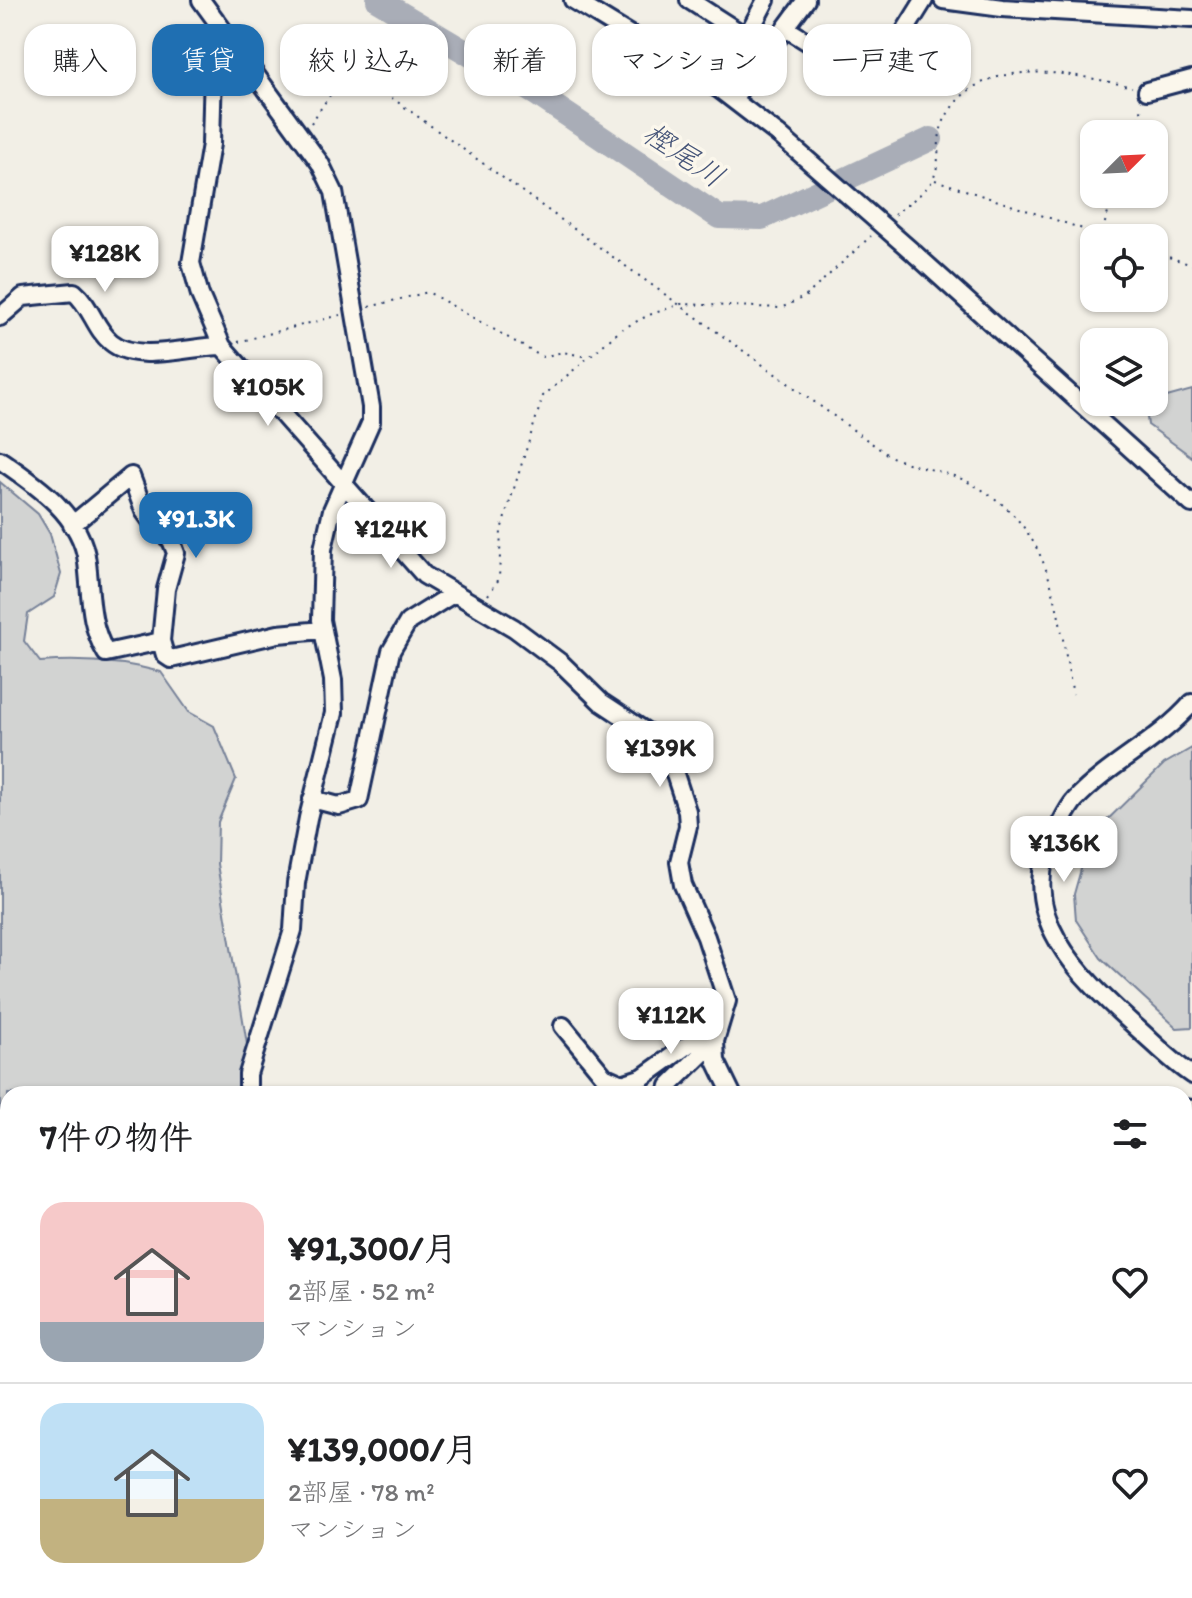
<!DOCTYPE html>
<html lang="ja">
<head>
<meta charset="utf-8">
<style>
	body { margin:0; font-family:Itim,"Klee One",sans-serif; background:#f2f2f2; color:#202124; height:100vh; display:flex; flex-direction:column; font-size:30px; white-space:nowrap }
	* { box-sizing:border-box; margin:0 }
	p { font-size:26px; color:#757577 }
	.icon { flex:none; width:44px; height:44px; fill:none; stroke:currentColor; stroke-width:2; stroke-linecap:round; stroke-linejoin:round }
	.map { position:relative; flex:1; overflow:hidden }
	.sheet { position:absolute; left:0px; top:1086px; width:1192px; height:512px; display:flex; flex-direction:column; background:#fff; border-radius:24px 24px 0 0; box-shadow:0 2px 6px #0004 }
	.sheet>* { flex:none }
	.top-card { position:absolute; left:24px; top:24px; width:1144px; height:72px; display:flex; gap:16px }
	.needle { width:52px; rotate:66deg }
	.fabs { position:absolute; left:1080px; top:120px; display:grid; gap:16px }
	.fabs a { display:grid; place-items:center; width:88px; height:88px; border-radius:16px; background:#fff; box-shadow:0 2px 6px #0004; font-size:40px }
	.price { position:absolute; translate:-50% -68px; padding:0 18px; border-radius:16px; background:#fff; color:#222; font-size:26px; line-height:52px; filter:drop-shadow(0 2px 4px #0008) }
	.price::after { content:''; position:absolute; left:50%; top:48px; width:24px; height:18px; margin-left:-12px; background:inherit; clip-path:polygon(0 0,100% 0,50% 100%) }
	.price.selected { background:#1f6fb2; color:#fff }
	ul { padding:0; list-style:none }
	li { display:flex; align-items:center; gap:24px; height:200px; padding:0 40px }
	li+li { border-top:2px solid #e0e0e0 }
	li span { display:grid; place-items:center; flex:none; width:224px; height:160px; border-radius:24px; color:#555 }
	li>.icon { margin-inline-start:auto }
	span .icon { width:96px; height:96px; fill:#fffc; stroke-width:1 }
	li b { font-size:34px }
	h2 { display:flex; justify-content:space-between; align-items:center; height:96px; padding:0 40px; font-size:34px }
	.tag { padding:0 28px; border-radius:24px; background:#fff; box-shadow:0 2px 6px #0004; font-size:28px; line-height:72px }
	.tag.selected { background:#1f6fb2; color:#fff }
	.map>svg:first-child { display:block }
</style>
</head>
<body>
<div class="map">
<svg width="1192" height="1598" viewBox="0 0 1192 1598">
	<rect width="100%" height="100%" fill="#f2efe6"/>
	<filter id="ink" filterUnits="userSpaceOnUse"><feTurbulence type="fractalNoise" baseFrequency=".0125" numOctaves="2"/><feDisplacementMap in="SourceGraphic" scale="16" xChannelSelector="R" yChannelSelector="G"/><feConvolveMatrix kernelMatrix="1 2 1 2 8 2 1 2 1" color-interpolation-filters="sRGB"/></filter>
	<g filter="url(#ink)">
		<!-- green -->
		<path fill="#d2d3d2" stroke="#768198" stroke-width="2" d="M1192,390V457L1148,425L1145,403Z
			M0,482L38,514L50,534L61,574L54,597L28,614L24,641L40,662C82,659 120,661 161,672L189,712L214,726L236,779L218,822L217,864L247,1044L241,1094H8V1321L0,1318Z
			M1192,748V1027L1177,1028L1101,958L1076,920L1074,894L1090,837L1164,764Z
			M1192,1544V1573L1184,1580V1548Z
			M1130,1590H1173L1163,1598H1122Z"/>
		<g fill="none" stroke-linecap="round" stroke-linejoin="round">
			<!-- river -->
			<path stroke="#a9adb7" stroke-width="24" d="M378,0L538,95L719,217L762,218L931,139"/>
			<defs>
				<path id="minor" d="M201,0L320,163L334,192L371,407V422L332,510L323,549L321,620L333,680L334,713L308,818L296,883L293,930L248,1074V1094
					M573,0L719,89L779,135
					M689,0L745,36
					M943,0L1002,8L1192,19
					M787,29L869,80L875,79L924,0
					M231,41L216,57L213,69L211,144L191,263L200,295L222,346L424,575L514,628L561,663L601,702L657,739L671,762L687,811L688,826L679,862L683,885L706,937L727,1001L715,1041L669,1086L667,1094
					M719,89L766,0
					M1147,91L1192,79
					M733,99L806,0
					M915,254L1192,504
					M0,317L23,297L74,292C91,306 95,329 111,342C137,364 191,346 222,346
					M0,460C35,484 82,515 87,562C91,595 89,624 106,653L161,641
					M72,525L131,476L144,511L157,529L171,540L176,553L166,589L161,641L165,655L171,659L278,634L323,630
					M1192,703C1158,742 1110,763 1075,800C1067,809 1062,822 1056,832C1010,913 1081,977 1136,1027C1154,1043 1172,1062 1192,1075
					M312,799L339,806L359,800L391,651L408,622L453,594
					M563,1026L604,1076L622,1084L643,1077L696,1039L715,1041
					M715,1041L716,1061L732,1094
					M1184,1108L1192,1109
					M1184,1502L1192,1501
					M394,1590L397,1598"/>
				<path id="highway" d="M0,1336L8,1340
					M0,1357L8,1361
					M1184,1399H1192
					M1184,1424L1192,1423
					M0,1556L8,1554
					M0,1579L8,1578
					M102,1598L103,1590
					M118,1598L119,1590
					M213,1598L224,1590"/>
			</defs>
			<!-- minor casing -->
			<use href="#minor" stroke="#1b2f5e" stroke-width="22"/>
			<!-- highway casing -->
			<use href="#highway" stroke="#1b2f5e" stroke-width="28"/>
			<!-- path -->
			<path stroke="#1b2f5e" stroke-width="2" stroke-dasharray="2 6" stroke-linecap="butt" d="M311,123L349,67L888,455C913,468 940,469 964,480C1057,524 1055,608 1073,694
				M1133,134L1143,105
				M935,180L1101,235
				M894,215C905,205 929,191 934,177C941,160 936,139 943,123C975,51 1071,73 1132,87
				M1112,238L1101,235L1114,194
				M1154,252L1192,265
				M369,307L428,292L542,357L563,352L587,357
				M238,342L340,315
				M488,595L499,579L501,530L543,396L622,329L649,315L681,304L781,308L806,296L871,236
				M1043,1598L1049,1590"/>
			<!-- minor -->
			<use href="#minor" stroke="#fbf7ec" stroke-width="16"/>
			<!-- highway -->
			<use href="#highway" stroke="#fbf7ec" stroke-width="22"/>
			<defs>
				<path id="minor-bridge" d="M779,135L915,254"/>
			</defs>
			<!-- minor-bridge casing -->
			<use href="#minor-bridge" stroke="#1b2f5e" stroke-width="22" stroke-linecap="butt"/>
			<!-- minor-bridge -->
			<use href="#minor-bridge" stroke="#fbf7ec" stroke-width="16"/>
		</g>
	</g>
	<g text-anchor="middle" stroke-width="7" stroke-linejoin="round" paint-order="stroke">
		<!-- water labels -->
		<g font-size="30" font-style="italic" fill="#465579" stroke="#fbf7ec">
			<text transform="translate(684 155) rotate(34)" y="10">樫尾川</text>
		</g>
	</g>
</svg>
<div class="fabs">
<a><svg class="needle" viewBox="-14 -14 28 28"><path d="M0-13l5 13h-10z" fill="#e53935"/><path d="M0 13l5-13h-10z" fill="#757577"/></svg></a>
<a><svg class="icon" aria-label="locate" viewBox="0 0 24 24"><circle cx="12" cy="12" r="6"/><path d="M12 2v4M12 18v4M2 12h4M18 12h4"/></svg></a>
<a><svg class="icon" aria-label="layers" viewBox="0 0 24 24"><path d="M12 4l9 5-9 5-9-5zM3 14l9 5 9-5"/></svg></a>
</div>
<b class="price" style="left:105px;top:294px">¥128K</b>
<b class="price" style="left:268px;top:428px">¥105K</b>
<b class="price selected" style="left:196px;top:560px">¥91.3K</b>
<b class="price" style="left:391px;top:570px">¥124K</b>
<b class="price" style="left:660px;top:789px">¥139K</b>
<b class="price" style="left:1064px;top:884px">¥136K</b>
<b class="price" style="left:671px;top:1056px">¥112K</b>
<div class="top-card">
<a class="tag">購入</a>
<a class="tag selected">賃貸</a>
<a class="tag">絞り込み</a>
<a class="tag">新着</a>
<a class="tag">マンション</a>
<a class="tag">一戸建て</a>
</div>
<section class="sheet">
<h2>7件の物件<svg class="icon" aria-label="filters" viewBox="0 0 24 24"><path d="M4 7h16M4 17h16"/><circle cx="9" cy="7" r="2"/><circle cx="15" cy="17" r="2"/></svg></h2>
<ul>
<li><span style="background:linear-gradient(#f6c9c9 75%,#9aa5b1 0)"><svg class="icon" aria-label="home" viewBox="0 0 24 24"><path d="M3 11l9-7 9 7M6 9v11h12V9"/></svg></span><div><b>¥91,300/月</b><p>2部屋 · 52 m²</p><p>マンション</p></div><svg class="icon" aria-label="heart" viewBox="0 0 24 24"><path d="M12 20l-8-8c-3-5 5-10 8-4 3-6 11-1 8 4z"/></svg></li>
<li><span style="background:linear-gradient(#bfe0f5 60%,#c2b280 0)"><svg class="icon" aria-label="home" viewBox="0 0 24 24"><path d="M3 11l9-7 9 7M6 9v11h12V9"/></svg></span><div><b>¥139,000/月</b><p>2部屋 · 78 m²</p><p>マンション</p></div><svg class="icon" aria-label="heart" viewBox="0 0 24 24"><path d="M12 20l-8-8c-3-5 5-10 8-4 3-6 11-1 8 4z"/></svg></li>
</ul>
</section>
</div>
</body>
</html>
